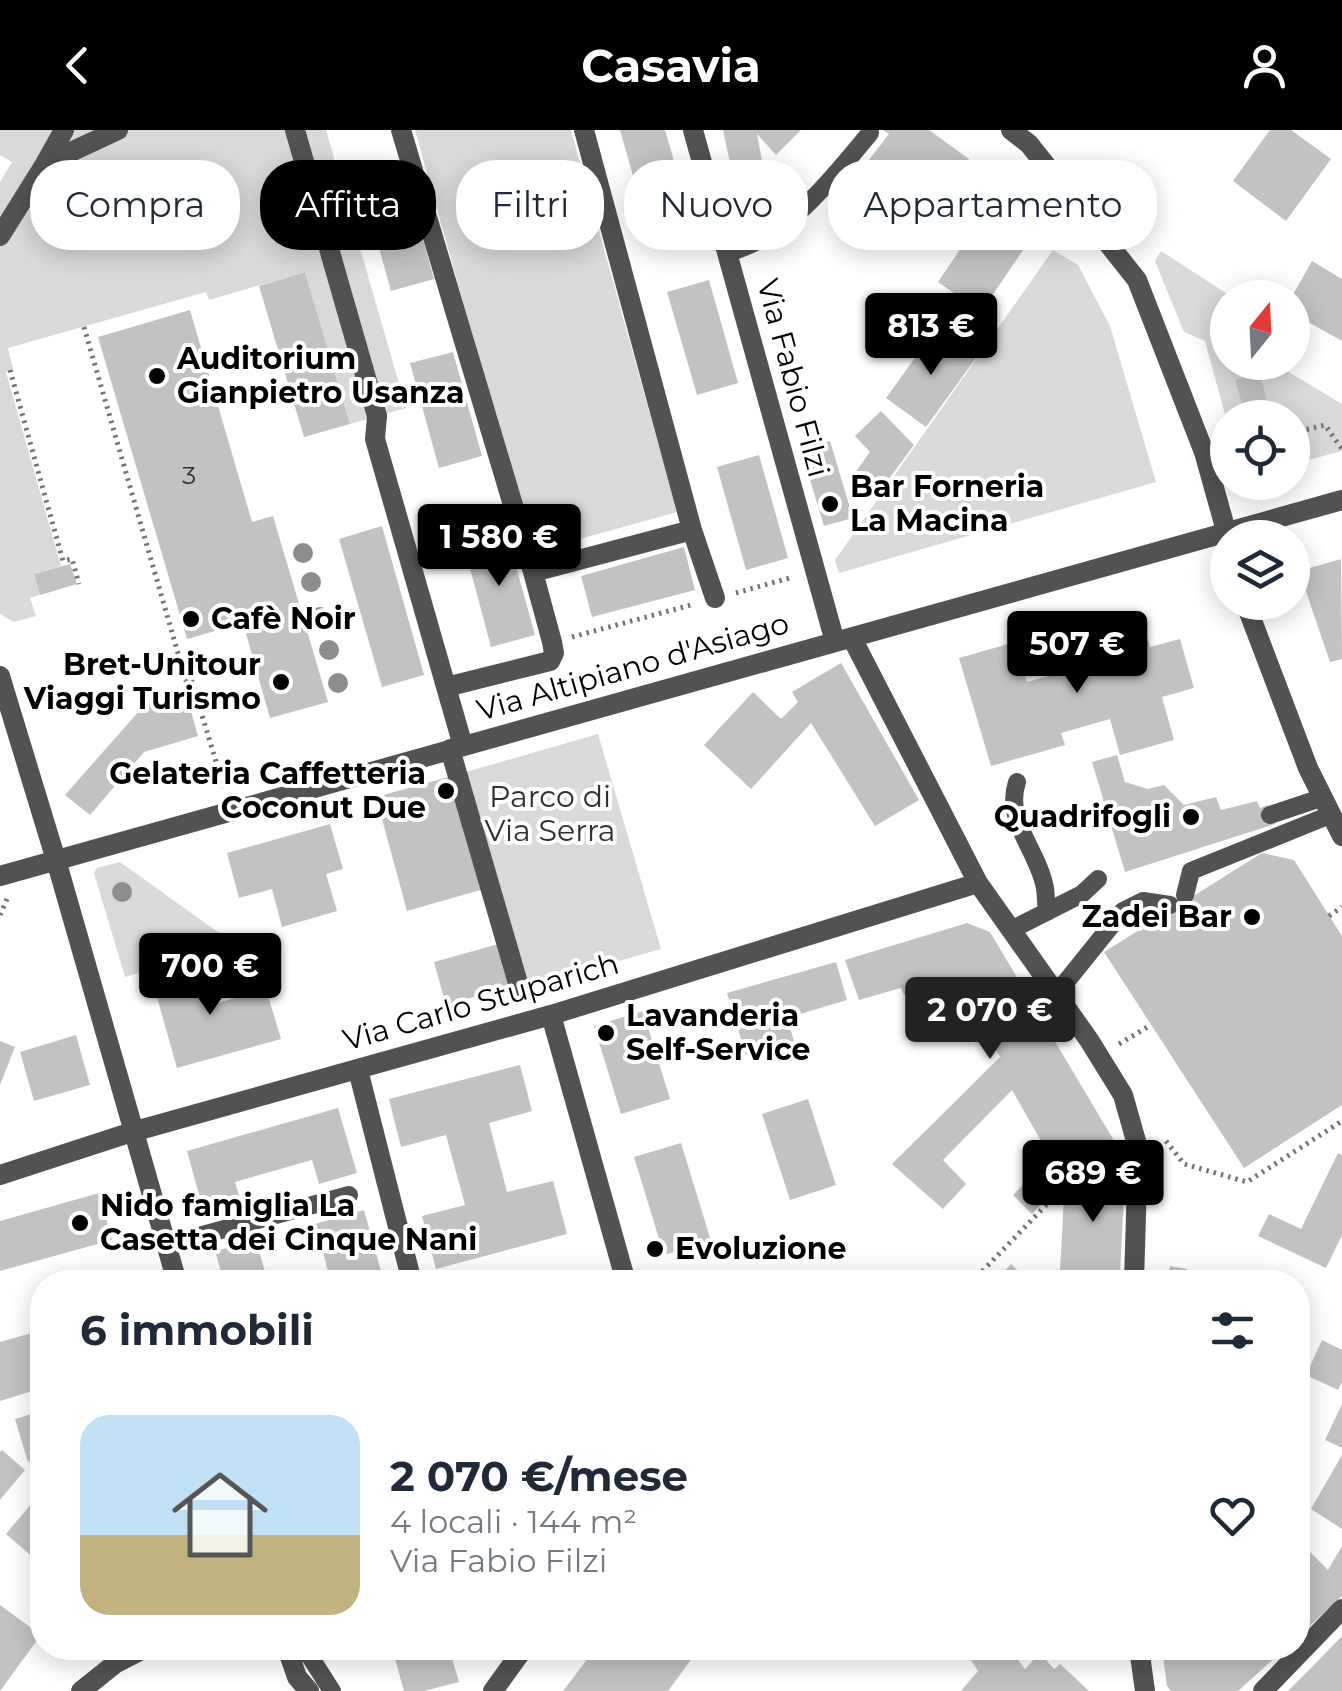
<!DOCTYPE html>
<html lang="it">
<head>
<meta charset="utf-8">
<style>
	body { margin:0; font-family:Montserrat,sans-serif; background:#f6f6f7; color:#1f2937; height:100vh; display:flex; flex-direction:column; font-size:38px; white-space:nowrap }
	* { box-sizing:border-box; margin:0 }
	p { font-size:32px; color:#747a83 }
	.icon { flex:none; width:55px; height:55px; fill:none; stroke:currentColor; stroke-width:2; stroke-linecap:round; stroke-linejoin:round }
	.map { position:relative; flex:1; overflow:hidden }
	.drawer { position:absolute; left:30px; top:1140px; width:1280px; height:390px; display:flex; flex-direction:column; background:#fff; border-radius:40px; box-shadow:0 5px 25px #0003 }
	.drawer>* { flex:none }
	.guide { position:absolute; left:30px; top:30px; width:1282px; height:90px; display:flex; gap:20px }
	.needle { width:65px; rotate:18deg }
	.buttons { position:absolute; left:1210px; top:150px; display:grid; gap:20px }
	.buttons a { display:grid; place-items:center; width:100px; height:100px; border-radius:50%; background:#fff; box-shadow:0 5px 25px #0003; font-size:50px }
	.price { position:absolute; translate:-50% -85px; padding:0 22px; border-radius:10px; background:#000; color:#fff; font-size:32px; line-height:65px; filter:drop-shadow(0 2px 5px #0008) }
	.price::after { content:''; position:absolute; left:50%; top:60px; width:30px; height:22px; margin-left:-15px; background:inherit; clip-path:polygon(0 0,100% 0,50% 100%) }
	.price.selected { background:#222; color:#fff }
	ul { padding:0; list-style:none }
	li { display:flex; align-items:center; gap:30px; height:250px; padding:0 50px }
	li span { display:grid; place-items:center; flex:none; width:280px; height:200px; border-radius:30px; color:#555 }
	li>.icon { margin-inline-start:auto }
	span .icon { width:120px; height:120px; fill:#fffc; stroke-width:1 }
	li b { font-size:42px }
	h2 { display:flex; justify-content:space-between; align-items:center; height:120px; padding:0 50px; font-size:42px }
	.pill { padding:0 35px; border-radius:40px; background:#fff; box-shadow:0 5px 25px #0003; font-size:35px; line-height:90px }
	.pill.selected { background:#000; color:#fff }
	header { display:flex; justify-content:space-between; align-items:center; height:130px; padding:0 50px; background:#000; color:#fff; font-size:45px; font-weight:700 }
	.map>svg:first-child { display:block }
</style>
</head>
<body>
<header><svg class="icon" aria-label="back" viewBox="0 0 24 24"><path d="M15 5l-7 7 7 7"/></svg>Casavia<svg class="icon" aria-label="person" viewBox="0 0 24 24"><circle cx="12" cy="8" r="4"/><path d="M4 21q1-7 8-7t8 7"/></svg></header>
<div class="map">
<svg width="1342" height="1561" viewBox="0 0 1342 1561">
	<rect width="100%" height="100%" fill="#fff"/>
	<!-- green -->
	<path fill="#d9d9d9" d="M0,0H326L406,278L350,294L305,142L209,170L206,162L8,218L13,239L6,242L61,436L34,444L40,465L30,468L36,486L14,492L0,484V52L12,32L0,25Z
		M415,0H571L677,382L533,422Z
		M1053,120L1078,135L1110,196L1156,352L839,443L835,430Z
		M1161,121L1232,167L1228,168L1227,192L1222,201L1227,205L1228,232L1274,233L1342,274V321L1293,334L1292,288H1228L1227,292L1205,211L1184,202L1155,131Z
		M598,604L661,819L528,857L466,642Z
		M120,732L236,815L125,847L94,743L97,738Z"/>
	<!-- building -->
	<path fill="#c2c2c2" d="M620,0H665L687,76L645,88Z
		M723,0H801L776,25L757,4L769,69L739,75Z
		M883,0H929L969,29L909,107L845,61L889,4Z
		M1270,0H1291L1331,29L1286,91L1233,51Z
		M405,45L434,149L391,161L362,56Z
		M997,65L1040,95L981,182L938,152Z
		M1312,131L1342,149V211L1292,183L1291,168Z
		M305,142L350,294L304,307L259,156Z
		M709,150L738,253L697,265L667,162Z
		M190,180L252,392L273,386L328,572L270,588L243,493L187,509L98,207Z
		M936,199L976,228L926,297L886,268Z
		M453,222L482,326L439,338L410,233Z
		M1260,243L1267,271L1243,277L1235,250Z
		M881,281L914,315L874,369L849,351L870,322L855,306Z
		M830,311L853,388L824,396L801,320Z
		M759,325L788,428L746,440L717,337Z
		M382,396L424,545L382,557L339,409Z
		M506,400L535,505L491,517L463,412Z
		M684,417L695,460L592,487L581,446Z
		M1341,429L1342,529L1330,532L1299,441Z
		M70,434L77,454L40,465L34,444Z
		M1143,494L1150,517L1180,509L1194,558L1162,567L1174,610L1120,625L1110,589L1061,603L1065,615L991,636L959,528L1015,512L1027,552L1098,532L1091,509Z
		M841,533L919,670L875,696L811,593L751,659L704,615L753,562L781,589L798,572L792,562Z
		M185,560L198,606L144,622L90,685L65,665L148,571Z
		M1117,625L1125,652L1148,659L1164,655L1184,675L1216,667L1221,680L1257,671L1260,678L1268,675L1275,694L1125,742L1092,632Z
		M452,646L484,759L407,781L376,667Z
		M330,694L343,739L326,744L337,781L282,797L272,759L239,768L227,723Z
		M1262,723L1294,730L1342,806V975L1244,1038L1104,822Z
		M967,793L990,802L1116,1014L1071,1043L1032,1084L1013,1065L1050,1027L1012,960L943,1030L966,1054L943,1079L892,1034L1000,927L955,849L904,865L901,858L859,870L845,830Z
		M502,813L514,856L446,875L434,832Z
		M199,832L211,875L266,859L281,909L177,938L151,846Z
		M836,832L847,870L787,888L794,911L746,925L727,863Z
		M643,881L670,969L621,984L594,896Z
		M76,905L90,955L34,971L20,922Z
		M0,911L15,917L0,955Z
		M520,935L532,981L489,993L507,1062L553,1051L567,1104L436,1139L422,1086L465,1075L446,1005L401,1017L389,969Z
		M808,969L836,1055L790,1070L762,984Z
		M338,978L357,1043L319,1054L312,1030L235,1052L242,1075L205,1086L187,1021Z
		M681,1013L711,1111L664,1125L634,1027Z
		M1338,1023L1342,1025V1105L1326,1138L1258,1106L1269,1084L1301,1099Z
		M1080,1045L1125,1046L1120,1144L1060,1142L1064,1065Z
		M99,1063L112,1110L0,1141V1091Z
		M364,1080L384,1152H331L315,1094Z
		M256,1110L268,1152H224L215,1121Z
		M1011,1134L1030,1152H994Z
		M1170,1136L1187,1139L1185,1152H1167Z
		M42,1200V1258L0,1271V1212Z
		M1322,1210L1342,1220V1252L1338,1260L1306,1245Z
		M1342,1274V1318L1325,1310Z
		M42,1281V1327L28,1332L15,1289Z
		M2,1320L25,1340L0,1370V1322Z
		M1342,1325V1399L1311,1379Z
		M32,1373L42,1381V1435L6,1404Z
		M1298,1410L1328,1440L1342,1416V1466L1298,1507Z
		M0,1475L41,1505L0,1561Z
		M1342,1506V1561H1288L1311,1538Z
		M392,1518H449L459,1552L424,1561H404Z
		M585,1518H680L693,1527L668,1561H563L592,1523Z
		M963,1518H1009L1025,1539L1040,1523L1054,1539L1060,1534L1089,1561H961L978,1541Z
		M1162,1518L1216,1519L1286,1518L1238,1561H1171L1167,1556Z"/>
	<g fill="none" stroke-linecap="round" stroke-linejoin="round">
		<!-- path -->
		<path stroke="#747474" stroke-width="5" stroke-dasharray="2.5 5" stroke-linecap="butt" d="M84,197L186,551L191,549L224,658
			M10,240L63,431L72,429L79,454
			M1292,303L1325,295L1342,319
			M736,463L793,447
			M572,507L691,475
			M0,785L7,769
			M1329,786L1342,777
			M1119,914L1151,895
			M1166,1011L1184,1034L1247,1052L1342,991
			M972,1152L1074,1046L1113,1021"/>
		<!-- service -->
		<path stroke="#525252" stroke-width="18" d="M727,123C788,107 831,50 870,3
			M1017,652C1004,691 1038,720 1045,758C1046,765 1046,774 1047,782
			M1270,685L1321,668
			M1185,765L1191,741L1330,685
			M1011,800L1082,764L1098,749
			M1057,863L1123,781L1143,771L1170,775
			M166,1115L349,1065
			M288,1518L309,1525L332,1561"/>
		<!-- pedestrian -->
		<path stroke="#525252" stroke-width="20" d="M64,0L45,34L118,0
			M295,0L377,286
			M0,106L45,34"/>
		<!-- minor -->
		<path stroke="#525252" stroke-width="20" d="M401,0L533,442L692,400L584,0
			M693,0L835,512
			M1011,0L1029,14L1137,150L1204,322L1228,408
			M377,286L375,309L463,616
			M692,400L715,468
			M1245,472L1308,638L1342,706
			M852,508L978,753L1089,910L1123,965L1138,1018L1134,1152
			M0,546L56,730L177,1152
			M446,557L550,531L554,523L552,512L533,442
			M450,619L520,860
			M0,746L1342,370
			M551,885L626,1152
			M358,940L412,1152
			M0,1045L132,1002L551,885L978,753
			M287,1518L297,1547L309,1561
			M1139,1518L1145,1561
			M81,1561L116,1533L145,1518
			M493,1561L524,1518
			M1263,1561L1342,1479"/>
	</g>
	<!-- trees -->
	<g fill="#8d8d8d">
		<circle cx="303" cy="423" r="10"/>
		<circle cx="311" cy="452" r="10"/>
		<circle cx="320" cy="487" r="10"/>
		<circle cx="329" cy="520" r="10"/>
		<circle cx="338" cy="553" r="10"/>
		<circle cx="122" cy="762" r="10"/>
	</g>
	<!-- markers -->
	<g fill="#000" stroke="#fff" stroke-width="4">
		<circle cx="157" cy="246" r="10"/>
		<circle cx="830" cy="374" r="10"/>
		<circle cx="191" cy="489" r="10"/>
		<circle cx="281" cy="552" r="10"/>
		<circle cx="446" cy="661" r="10"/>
		<circle cx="1191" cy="687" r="10"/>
		<circle cx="1252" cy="787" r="10"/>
		<circle cx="606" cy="903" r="10"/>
		<circle cx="80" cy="1093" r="10"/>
		<circle cx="655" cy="1119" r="10"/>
	</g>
	<g text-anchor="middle" stroke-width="8" stroke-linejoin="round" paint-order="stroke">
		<!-- number labels -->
		<g font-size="25" fill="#303030">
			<text x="189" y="354">3</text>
		</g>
		<!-- poi labels -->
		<g font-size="30" font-weight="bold" fill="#000" stroke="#fff" text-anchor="start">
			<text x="177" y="239">Auditorium<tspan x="177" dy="34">Gianpietro Usanza</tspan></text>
			<text x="850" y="367">Bar Forneria<tspan x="850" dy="34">La Macina</tspan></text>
			<text x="211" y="499">Cafè Noir</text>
			<text x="261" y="545" text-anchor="end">Bret-Unitour<tspan x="261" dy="34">Viaggi Turismo</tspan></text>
			<text x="426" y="654" text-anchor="end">Gelateria Caffetteria<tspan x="426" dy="34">Coconut Due</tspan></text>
			<text x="1171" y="697" text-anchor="end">Quadrifogli</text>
			<text x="1232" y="797" text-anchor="end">Zadei Bar</text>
			<text x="626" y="896">Lavanderia<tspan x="626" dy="34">Self-Service</tspan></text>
			<text x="100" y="1086">Nido famiglia La<tspan x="100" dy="34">Casetta dei Cinque Nani</tspan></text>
			<text x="675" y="1129">Evoluzione</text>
		</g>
		<!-- street labels -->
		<g font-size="30" fill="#000" stroke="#fff">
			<text transform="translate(793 248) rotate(75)" y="10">Via Fabio Filzi</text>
			<text transform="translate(633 537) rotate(-16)" y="10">Via Altipiano d'Asiago</text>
			<text transform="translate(481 872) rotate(-16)" y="10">Via Carlo Stuparich</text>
		</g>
		<!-- park labels -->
		<g font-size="30" fill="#303030" stroke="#fff">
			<text x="550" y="677">Parco di<tspan x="550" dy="34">Via Serra</tspan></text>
		</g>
	</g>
</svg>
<div class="buttons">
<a><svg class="needle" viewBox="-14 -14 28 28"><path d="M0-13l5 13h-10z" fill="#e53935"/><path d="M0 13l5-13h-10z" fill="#747a83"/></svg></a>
<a><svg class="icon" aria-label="locate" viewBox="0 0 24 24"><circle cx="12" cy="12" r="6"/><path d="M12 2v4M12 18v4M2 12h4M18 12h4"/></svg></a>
<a><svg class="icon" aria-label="layers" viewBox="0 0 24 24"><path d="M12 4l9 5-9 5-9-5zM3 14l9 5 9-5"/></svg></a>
</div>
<b class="price" style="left:931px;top:248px">813 €</b>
<b class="price" style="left:499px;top:459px">1 580 €</b>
<b class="price" style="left:1077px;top:566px">507 €</b>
<b class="price" style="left:210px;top:888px">700 €</b>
<b class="price selected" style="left:990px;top:932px">2 070 €</b>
<b class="price" style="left:1093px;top:1095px">689 €</b>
<div class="guide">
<a class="pill">Compra</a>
<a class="pill selected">Affitta</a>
<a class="pill">Filtri</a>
<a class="pill">Nuovo</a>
<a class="pill">Appartamento</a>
</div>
<section class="drawer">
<h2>6 immobili<svg class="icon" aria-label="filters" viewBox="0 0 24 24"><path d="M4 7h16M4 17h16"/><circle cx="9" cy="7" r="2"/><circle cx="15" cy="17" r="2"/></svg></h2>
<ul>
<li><span style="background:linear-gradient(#bfe0f5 60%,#c2b280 0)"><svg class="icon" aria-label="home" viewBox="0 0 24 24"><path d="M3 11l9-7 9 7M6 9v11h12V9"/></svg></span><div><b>2 070 €/mese</b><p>4 locali · 144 m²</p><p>Via Fabio Filzi</p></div><svg class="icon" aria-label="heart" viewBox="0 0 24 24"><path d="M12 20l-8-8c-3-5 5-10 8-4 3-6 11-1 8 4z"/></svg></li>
</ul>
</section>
</div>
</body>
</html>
